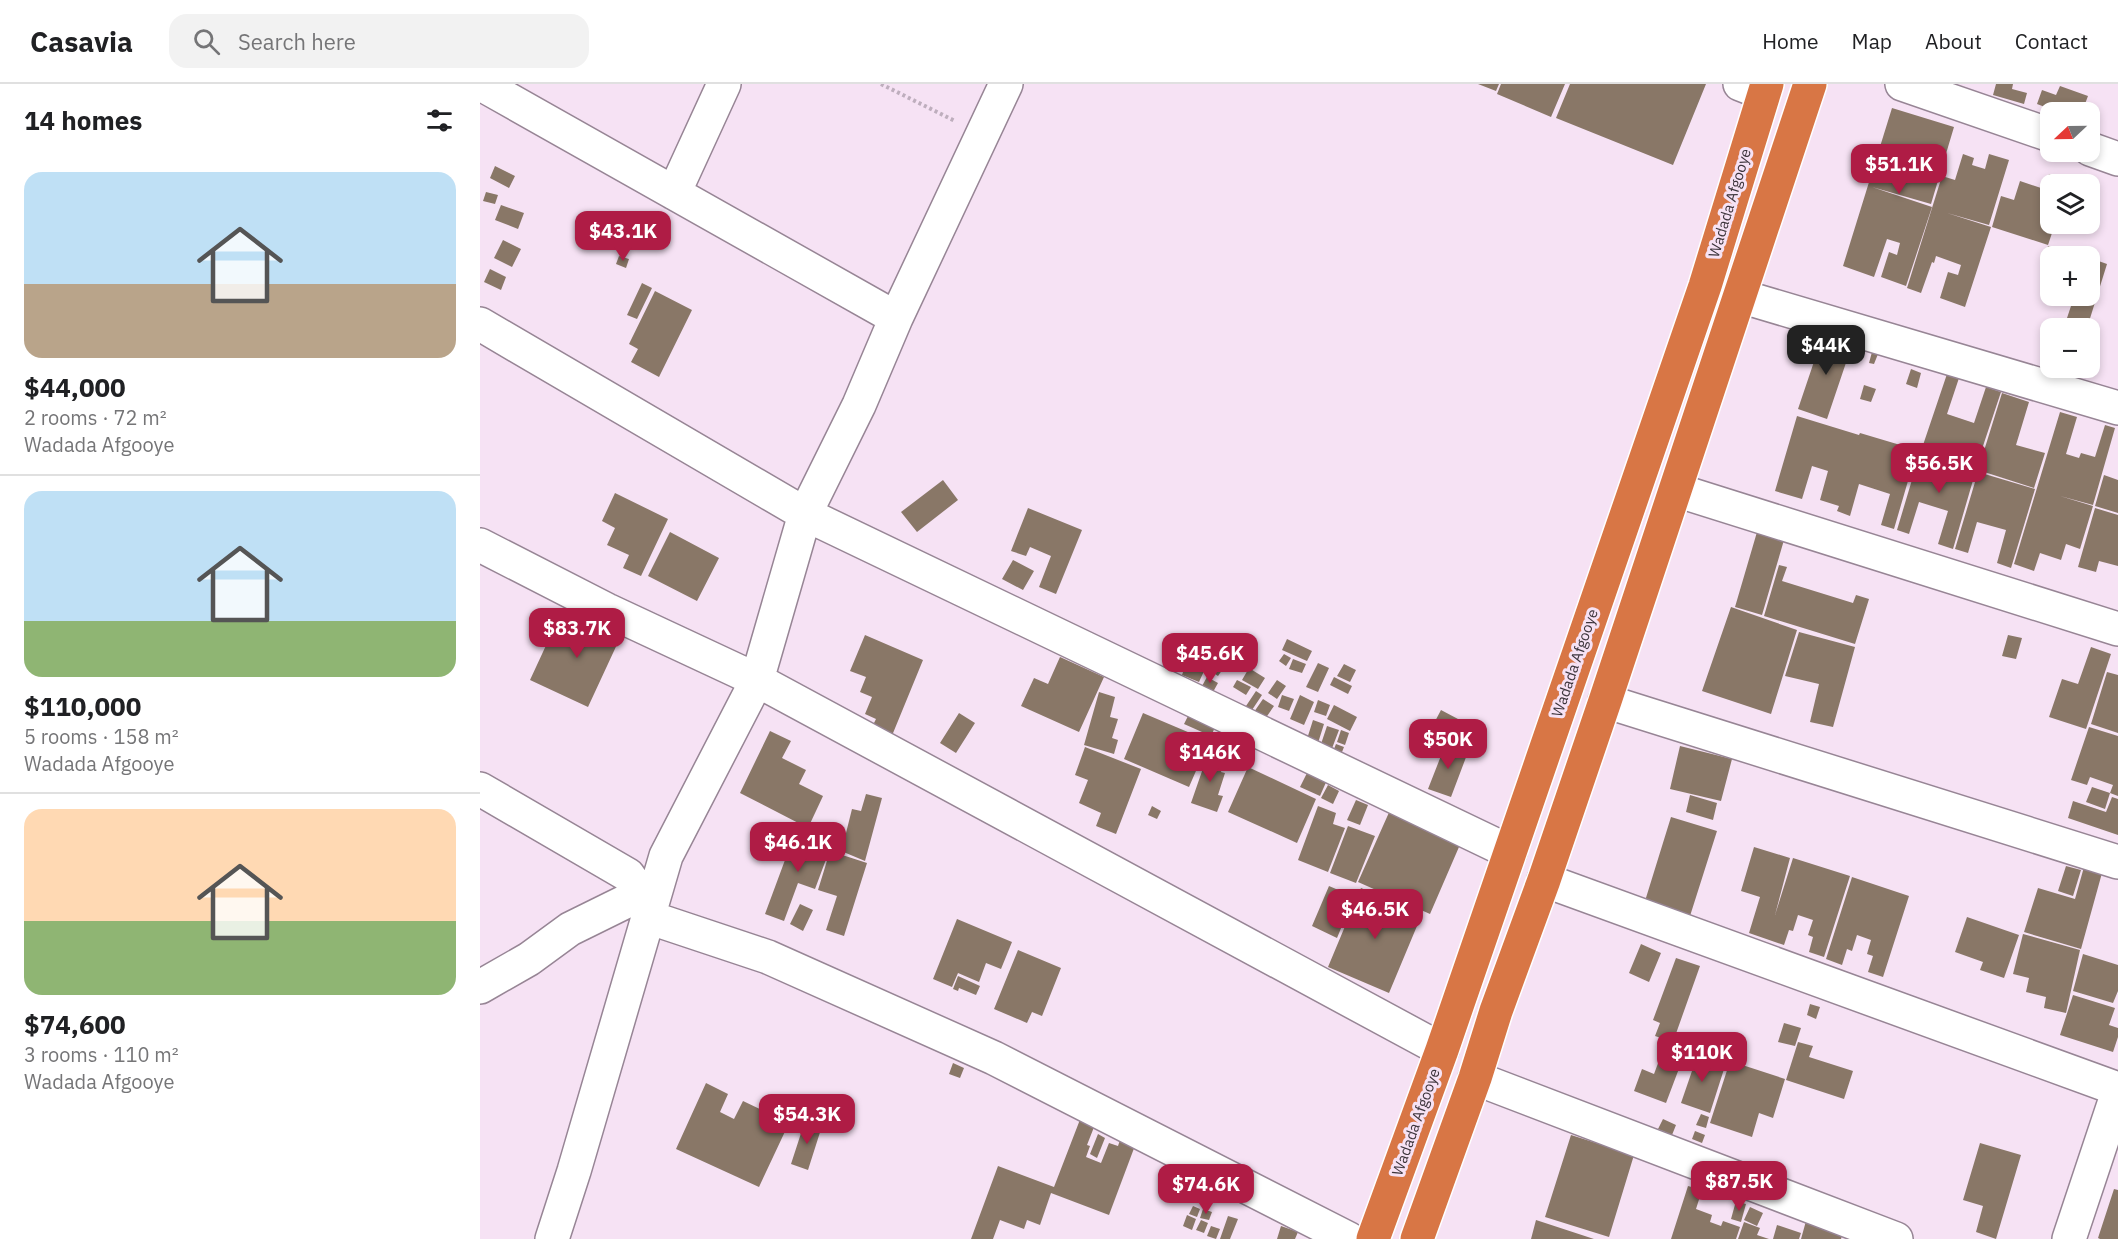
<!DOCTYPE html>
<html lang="en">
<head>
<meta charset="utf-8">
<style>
	body { margin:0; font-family:"IBM Plex Sans",sans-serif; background:#f2f2f2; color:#202124; height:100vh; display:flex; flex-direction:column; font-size:22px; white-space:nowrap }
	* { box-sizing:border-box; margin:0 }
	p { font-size:20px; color:#757577 }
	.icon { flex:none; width:33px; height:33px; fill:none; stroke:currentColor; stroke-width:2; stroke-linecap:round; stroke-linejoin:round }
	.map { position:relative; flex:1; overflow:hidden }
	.details { display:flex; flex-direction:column; background:#fff; width:480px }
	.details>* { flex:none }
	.needle { width:39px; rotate:248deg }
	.controls { position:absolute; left:1560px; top:18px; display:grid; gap:12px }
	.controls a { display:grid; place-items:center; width:60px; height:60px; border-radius:12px; background:#fff; box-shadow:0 3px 9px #0003; font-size:30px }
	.price { position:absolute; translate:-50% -51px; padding:0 14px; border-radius:12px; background:#af1c45; color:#fff; font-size:20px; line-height:39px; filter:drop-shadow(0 2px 3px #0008) }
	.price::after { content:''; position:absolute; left:50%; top:36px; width:18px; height:14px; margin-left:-9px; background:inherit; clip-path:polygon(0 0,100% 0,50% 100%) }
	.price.current { background:#222; color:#fff }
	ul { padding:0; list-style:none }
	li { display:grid; align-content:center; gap:12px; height:318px; padding:0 24px }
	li+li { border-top:2px solid #e0e0e0 }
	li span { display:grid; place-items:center; height:186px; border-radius:18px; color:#555 }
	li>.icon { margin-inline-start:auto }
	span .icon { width:108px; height:108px; fill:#fffc; stroke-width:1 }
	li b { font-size:26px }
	h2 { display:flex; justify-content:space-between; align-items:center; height:72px; padding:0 24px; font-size:26px }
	header { display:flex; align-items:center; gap:36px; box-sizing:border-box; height:84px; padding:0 30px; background:#fff; border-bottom:2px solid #e0e0e0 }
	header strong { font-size:28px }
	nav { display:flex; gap:33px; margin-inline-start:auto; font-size:21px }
	.search { width:420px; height:54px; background:#f2f2f2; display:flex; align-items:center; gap:15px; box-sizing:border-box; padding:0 21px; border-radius:18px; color:#757577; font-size:22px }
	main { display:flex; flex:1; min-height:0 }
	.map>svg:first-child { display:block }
</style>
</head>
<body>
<header>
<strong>Casavia</strong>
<div class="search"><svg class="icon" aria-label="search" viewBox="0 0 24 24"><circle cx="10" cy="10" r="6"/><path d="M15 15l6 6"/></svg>Search here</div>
<nav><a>Home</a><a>Map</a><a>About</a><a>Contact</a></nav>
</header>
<main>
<section class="details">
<h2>14 homes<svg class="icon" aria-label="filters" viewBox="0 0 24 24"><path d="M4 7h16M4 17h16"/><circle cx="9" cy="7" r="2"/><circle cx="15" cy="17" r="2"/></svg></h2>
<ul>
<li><span style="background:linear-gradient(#bfe0f5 60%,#b9a48a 0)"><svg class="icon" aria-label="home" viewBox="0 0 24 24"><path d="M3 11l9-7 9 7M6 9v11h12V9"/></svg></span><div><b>$44,000</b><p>2 rooms · 72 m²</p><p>Wadada Afgooye</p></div></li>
<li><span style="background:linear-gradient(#bfe0f5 70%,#8fb573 0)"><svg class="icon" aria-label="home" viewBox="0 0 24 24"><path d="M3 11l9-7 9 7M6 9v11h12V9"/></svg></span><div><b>$110,000</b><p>5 rooms · 158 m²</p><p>Wadada Afgooye</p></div></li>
<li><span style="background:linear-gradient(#ffd9b3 60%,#8fb573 0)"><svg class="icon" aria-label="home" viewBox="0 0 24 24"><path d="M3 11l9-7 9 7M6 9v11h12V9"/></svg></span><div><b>$74,600</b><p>3 rooms · 110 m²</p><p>Wadada Afgooye</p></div></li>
</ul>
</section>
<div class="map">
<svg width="1638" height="1155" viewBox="0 0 1638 1155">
	<rect width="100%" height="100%" fill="#f6e2f4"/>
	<!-- building -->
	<path fill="#897767" d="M998,0H1019L1016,7Z
		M1021,0H1085L1071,33L1017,10Z
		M1090,0H1226L1193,81L1076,34Z
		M1516,0H1533L1532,5L1547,9L1544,20L1513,11Z
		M1580,2L1608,12L1602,28H1578L1557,20L1562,6L1576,11Z
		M1412,24L1474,43L1451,120L1392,103L1452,123L1426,202L1401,193L1409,168L1417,171L1420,159L1407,155L1394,193L1363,182Z
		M1483,70L1494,74L1492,81L1505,85L1509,70L1529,76L1509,141L1467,129L1511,143L1485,223L1460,214L1468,188L1478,191L1481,181L1456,172L1454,179L1452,178L1441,209L1427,204L1462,92L1475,96Z
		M15,82L35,92L29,104L10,94Z
		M1569,90L1588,96L1586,100H1570V140H1575L1568,161L1512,143L1521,112L1534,116L1540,97L1564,105Z
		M6,108L18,111L15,120L3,117Z
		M21,121L44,129L38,145L15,136Z
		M23,156L41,165L32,183L14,174Z
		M1568,162L1602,172H1570V186L1562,183Z
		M139,172L149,175L146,184L136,180Z
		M1610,174L1627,180L1607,244H1600L1585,240L1591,222L1570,215L1571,212H1610Z
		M10,185L26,193L21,206L4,198Z
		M162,199L172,204L157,235L147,231Z
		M175,207L212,226L179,293L151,278L158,265L149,260Z
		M1344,248L1373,258L1347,335L1318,325Z
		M1392,268L1398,270L1394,280L1389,279Z
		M1431,285L1441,289L1437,304L1426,300Z
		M1467,290L1479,294L1467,330L1494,339L1506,303L1521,308L1496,383L1442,364Z
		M1384,301L1396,305L1391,318L1380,315Z
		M1522,309L1549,318L1536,361L1565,369L1554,404L1498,386Z
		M1580,328L1597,333L1586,370L1599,374L1601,369L1615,373L1625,341L1635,344L1613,421L1580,412L1613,422L1600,465L1586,460L1581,476L1560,469L1554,487L1534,480Z
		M1317,332L1379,351L1380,349L1437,366L1414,445L1401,441L1410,410L1379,400L1370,432L1357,427L1359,422L1340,416L1348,387L1332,382L1322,415L1295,407Z
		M1440,369L1496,386L1473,465L1458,460L1468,427L1439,418L1429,450L1417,446Z
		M1498,388L1555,405L1531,484L1517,479L1526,446L1497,438L1488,469L1475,465Z
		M1624,391L1638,396V429L1615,422Z
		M463,396L478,416L437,448L421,428Z
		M135,409L188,435L161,492L143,484L149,471L127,461L135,444L122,437Z
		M548,424L602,446L576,510L559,503L571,472L550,463L546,472L531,467Z
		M1615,424L1638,431V482L1619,477L1616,488L1598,483Z
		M190,448L239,474L217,517L168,492Z
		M1277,448L1304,456L1282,531L1255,523Z
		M533,476L554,487L543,506L522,495Z
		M1299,481L1307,483L1302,497L1373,519L1376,511L1389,515L1375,560L1284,532Z
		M1251,523L1317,546L1291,630L1222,607Z
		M81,529L103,539L98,551L114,558L126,532L146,541L108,623L50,596Z
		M1319,548L1375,563L1353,643L1330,638L1339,600L1305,592Z
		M385,551L443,576L411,654L391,645L396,635L385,630L392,613L380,608L386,593L370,587Z
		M1528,551L1542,554L1536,575L1522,572Z
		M747,555L761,563L750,580L736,571Z
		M807,555L832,567L827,577L802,566Z
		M1611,563L1631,570L1606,645L1569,633L1582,595L1598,600Z
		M804,570L811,574L806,582L799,577Z
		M733,572L745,582L738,592L725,583Z
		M580,573L624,593L599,648L541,622L554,594L568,600Z
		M813,575L826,580L822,589L809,585Z
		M707,577L725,585L719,598L702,591Z
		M838,579L849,584L838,608L826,603Z
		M864,580L876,586L870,598L857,592Z
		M769,584L785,594L778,605L762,596Z
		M1627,588L1638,591V649L1611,640Z
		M727,593L738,599L733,608L722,602Z
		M854,593L872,602L868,610L850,601Z
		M757,596L771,603L766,611L753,603Z
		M797,596L806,602L797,615L788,609Z
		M776,607L782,611L770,629L764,625Z
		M619,608L635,613L630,633L638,635L632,654L638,656L634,670L604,661Z
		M802,611L814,615L809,627L798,623Z
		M820,611L834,618L824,641L810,635Z
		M783,615L794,622L785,635L774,628Z
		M838,616L850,621L846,632L834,628Z
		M854,621L877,633L870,647L847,635Z
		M711,626L737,639L731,652L704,640Z
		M961,626L978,635L969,652L952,643Z
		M479,629L495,639L476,669L460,659Z
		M663,629L729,657L709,703L644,675Z
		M833,636L844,640L838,659L827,655Z
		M847,642L859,646L851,667L840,663Z
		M1609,643L1638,652V712L1630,709L1633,701L1610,693L1607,701L1591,696Z
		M861,646L869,649L865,661L857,658Z
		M290,647L311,657L302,674L326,686L319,700L343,712L328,744L260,709Z
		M966,659L988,668L971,713L948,705Z
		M856,660L864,663L860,673L852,670Z
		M1200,662L1252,675L1241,717L1190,705Z
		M605,663L661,685L636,750L616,742L621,729L599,719L608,696L595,691Z
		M729,667L746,673L741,688L745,689L738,711L743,712L737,728L711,719Z
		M768,683L836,715L817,759L748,728Z
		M828,687L847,696L840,712L820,703Z
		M848,701L859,707L853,720L841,714Z
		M1612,703L1630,709L1625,725L1606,718Z
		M386,710L402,714L385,777L354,764L359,748L366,749L372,725L381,727Z
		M1210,711L1237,719L1233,736L1206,728Z
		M1632,713L1638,715V751L1588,734L1593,717L1626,728Z
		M876,716L888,721L880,741L867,736Z
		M672,722L681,727L677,735L668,731Z
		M838,722L856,729L853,740L865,744L848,788L818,776Z
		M911,724L982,756L950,830L878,798Z
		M1191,733L1237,747L1210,832L1165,817Z
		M868,742L895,752L876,799L850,789Z
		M315,749L351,762L335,805L318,799L304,837L285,830Z
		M1274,763L1310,774L1295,831L1313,774L1370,792L1344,873L1329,868L1333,853L1328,851L1333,836L1318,831L1313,847L1309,846L1304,861L1269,849L1280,813L1261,807Z
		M350,767L387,779L364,852L346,846L357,812L338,806Z
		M1586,782L1601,786L1593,812L1578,807Z
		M1604,783L1622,789L1601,865L1544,848L1558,804L1595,815Z
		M1372,793L1429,812L1403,893L1388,888L1393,872L1387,870L1391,856L1377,851L1372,867L1367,865L1362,881L1346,875Z
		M849,802L863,808L856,826L859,827L865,812L873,815L857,854L832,842Z
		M881,804L942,830L909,909L848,883Z
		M320,820L333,826L323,847L310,840Z
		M1487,833L1539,851L1524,894L1500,886L1503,878L1475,868Z
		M477,835L532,858L521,885L506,879L499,898L478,889L472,903L453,895Z
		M1543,850L1600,866L1586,929L1564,924L1566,913L1546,908L1549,894L1533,890Z
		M1161,860L1181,869L1169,898L1149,889Z
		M538,866L581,884L562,932L552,928L547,939L514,925Z
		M1603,870L1638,881V907L1633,919L1593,907Z
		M1196,874L1220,882L1193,958L1175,952L1180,939L1173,936Z
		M478,892L500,902L496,911L479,904L478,907L473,905Z
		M1593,911L1635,924L1629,941L1638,944V953L1633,968L1580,951Z
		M1330,920L1340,923L1336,935L1327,931Z
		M1304,939L1321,944L1315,962L1298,958Z
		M1186,958L1206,966L1186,1019L1154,1007L1162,985L1174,990Z
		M1318,958L1333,962L1329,973L1373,987L1364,1015L1306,996Z
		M1208,970L1245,982L1230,1029L1201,1019L1212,987L1204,984Z
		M1250,977L1305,995L1293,1034L1279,1029L1272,1053L1230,1039Z
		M473,979L484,984L480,994L469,990Z
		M226,999L248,1010L240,1028L254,1035L263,1017L309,1039L279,1103L196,1065Z
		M1221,1030L1229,1033L1226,1044L1216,1041Z
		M601,1033L616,1038L607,1061L610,1062L606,1073L621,1079L629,1059L638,1062L641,1053L656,1059L629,1131L571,1109L560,1141L547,1136L544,1145L520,1136L513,1155H491L518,1082L574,1103Z
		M1183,1035L1196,1041L1192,1051L1178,1045Z
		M325,1037L342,1042L328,1086L311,1080Z
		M1215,1047L1225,1051L1222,1059L1212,1055Z
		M618,1050L625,1054L617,1074L610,1070Z
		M1091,1051L1154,1071L1129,1153L1065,1133Z
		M1500,1059L1541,1071L1516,1155L1496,1148L1503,1122L1483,1116Z
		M1208,1102L1222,1106L1216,1125L1232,1131L1230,1138L1241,1142L1243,1137L1260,1143L1256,1155H1191Z
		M1634,1105L1638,1106V1155H1620L1618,1154Z
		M1256,1117L1266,1120L1261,1138L1251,1135Z
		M713,1122L720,1125L717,1133L709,1130Z
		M1270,1123L1283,1129L1277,1142L1264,1136Z
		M723,1125L732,1128L729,1136L720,1134Z
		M707,1131L716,1135L712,1146L703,1142Z
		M748,1132L758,1135L750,1155H740Z
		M721,1136L728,1139L724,1149L716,1146Z
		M1056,1136L1114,1155H1051Z
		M1326,1137L1363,1148L1361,1155H1321Z
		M1264,1138L1280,1144L1277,1151L1289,1155H1258Z
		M1297,1141L1321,1149L1319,1155H1293Z
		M731,1142L740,1145L736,1155L727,1152Z
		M801,1142L818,1148L815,1155H797Z"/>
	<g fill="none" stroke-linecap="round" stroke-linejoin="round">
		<defs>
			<path id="minor" d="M1,0L416,234
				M1260,0L1283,9
				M1422,0L1570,51
				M1610,65L1638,75
				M194,109L244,0
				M1260,212L1638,324
				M0,240L325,430L1030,768
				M1196,406L1638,545
				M0,461L127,526L277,596L962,966
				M1125,617L1638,778
				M0,705L148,791L161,810L168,833L288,873L514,974L869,1155
				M1064,796L1638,1005
				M0,903L49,875L90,845L161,810
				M995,994L1416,1155
				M72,1155L94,1087L186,772L277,596L325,430L379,321L416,234L526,0
				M1589,1155L1638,1008"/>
			<path id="highway" d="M893,1155L962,966L1225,202L1287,0
				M937,1155L995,994L1016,927L1064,796L1125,617L1330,0"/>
		</defs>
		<!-- minor casing -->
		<use href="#minor" stroke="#978595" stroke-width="36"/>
		<!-- highway casing -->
		<use href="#highway" stroke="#fff" stroke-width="36"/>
		<!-- path -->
		<path stroke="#beaebd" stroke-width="4" stroke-dasharray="3 3" stroke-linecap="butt" d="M401,0L475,37"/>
		<!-- minor -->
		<use href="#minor" stroke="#fff" stroke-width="33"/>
		<!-- highway -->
		<use href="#highway" stroke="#d87645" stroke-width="33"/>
	</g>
	<g text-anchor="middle" stroke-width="6" stroke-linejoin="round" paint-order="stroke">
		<!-- street labels -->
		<g font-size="15" fill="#3d353c" stroke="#f6e2f4">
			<text transform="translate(1250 119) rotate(-73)" y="5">Wadada Afgooye</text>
			<text transform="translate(1095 579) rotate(-71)" y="5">Wadada Afgooye</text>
			<text transform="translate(936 1038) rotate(-70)" y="5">Wadada Afgooye</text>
		</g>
	</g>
</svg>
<div class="controls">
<a><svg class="needle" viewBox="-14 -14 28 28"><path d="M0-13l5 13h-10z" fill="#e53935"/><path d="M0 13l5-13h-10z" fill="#757577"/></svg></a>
<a><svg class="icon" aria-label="layers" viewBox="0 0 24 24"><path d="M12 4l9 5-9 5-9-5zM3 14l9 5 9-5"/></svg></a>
<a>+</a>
<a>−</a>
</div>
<b class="price" style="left:1419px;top:111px">$51.1K</b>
<b class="price" style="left:143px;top:178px">$43.1K</b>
<b class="price current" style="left:1346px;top:292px">$44K</b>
<b class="price" style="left:1459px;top:410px">$56.5K</b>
<b class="price" style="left:97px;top:575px">$83.7K</b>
<b class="price" style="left:730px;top:600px">$45.6K</b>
<b class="price" style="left:968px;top:686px">$50K</b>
<b class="price" style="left:730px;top:699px">$146K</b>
<b class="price" style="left:318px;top:789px">$46.1K</b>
<b class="price" style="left:895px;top:856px">$46.5K</b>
<b class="price" style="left:1222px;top:999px">$110K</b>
<b class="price" style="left:327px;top:1061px">$54.3K</b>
<b class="price" style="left:1259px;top:1128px">$87.5K</b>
<b class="price" style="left:726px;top:1131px">$74.6K</b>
</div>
</main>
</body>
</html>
